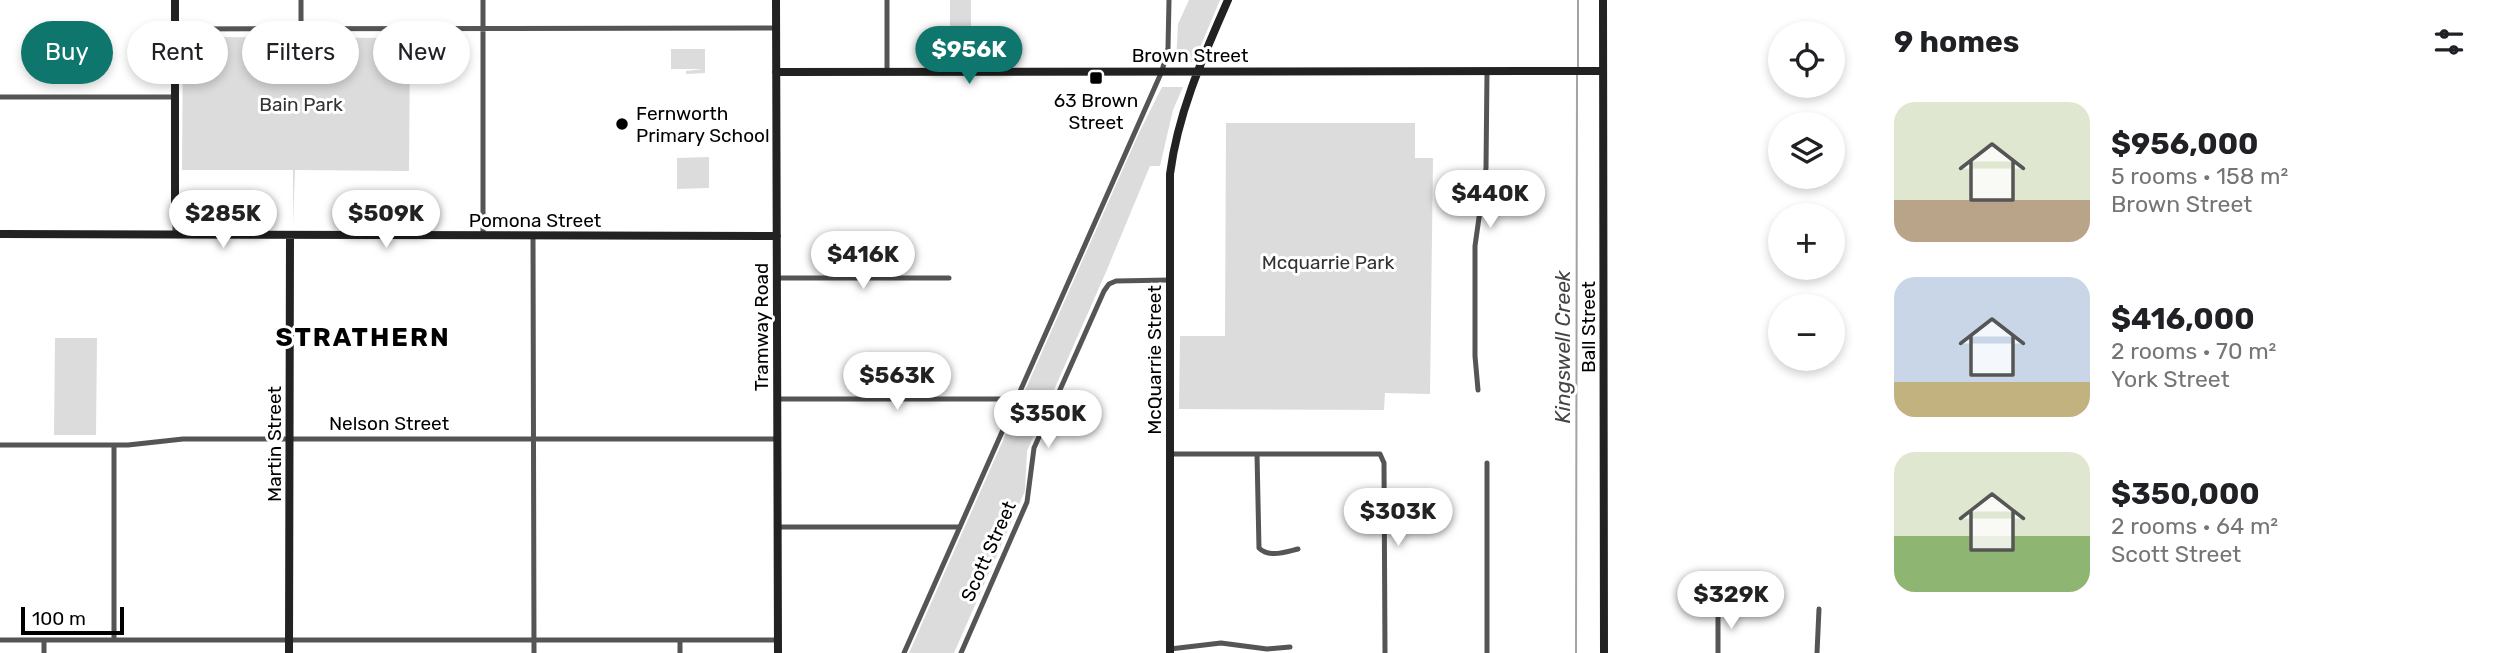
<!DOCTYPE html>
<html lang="en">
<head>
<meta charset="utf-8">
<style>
	body { margin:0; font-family:Rubik,sans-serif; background:#f6f6f6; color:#202124; height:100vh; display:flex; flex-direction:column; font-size:26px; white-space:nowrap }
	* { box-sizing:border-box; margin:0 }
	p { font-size:23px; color:#757577 }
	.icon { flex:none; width:38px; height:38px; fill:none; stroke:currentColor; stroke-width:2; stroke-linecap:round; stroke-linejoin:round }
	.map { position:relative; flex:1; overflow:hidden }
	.panel { display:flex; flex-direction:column; background:#fff; width:630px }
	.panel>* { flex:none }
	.top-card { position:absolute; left:21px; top:21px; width:665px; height:63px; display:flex; gap:14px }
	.fabs { position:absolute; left:1768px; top:21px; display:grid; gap:14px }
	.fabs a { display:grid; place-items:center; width:77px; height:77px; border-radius:50%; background:#fff; box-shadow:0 4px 10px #0003; font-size:35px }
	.scale { position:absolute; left:21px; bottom:18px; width:103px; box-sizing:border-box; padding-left:7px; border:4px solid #000; border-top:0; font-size:19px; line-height:24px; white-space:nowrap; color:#000; -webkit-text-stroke:5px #fff; paint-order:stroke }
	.price { position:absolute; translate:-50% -60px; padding:0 16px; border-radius:24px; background:#fff; color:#222; font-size:23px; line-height:46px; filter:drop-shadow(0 2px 4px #0008) }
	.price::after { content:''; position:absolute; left:50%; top:42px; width:21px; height:16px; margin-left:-10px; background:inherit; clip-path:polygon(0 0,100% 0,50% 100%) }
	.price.selected { background:#0f766e; color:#fff }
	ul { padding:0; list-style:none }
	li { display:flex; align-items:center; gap:21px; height:175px; padding:0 28px }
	li span { display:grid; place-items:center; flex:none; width:196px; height:140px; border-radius:21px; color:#555 }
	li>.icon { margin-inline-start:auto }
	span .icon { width:84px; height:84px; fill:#fffc; stroke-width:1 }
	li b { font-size:30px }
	h2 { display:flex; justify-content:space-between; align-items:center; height:84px; padding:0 28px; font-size:30px }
	.pill { padding:0 24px; border-radius:32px; background:#fff; box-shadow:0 4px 10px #0003; font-size:24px; line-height:63px }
	.pill.selected { background:#0f766e; color:#fff }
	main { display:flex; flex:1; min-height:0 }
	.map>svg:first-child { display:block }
</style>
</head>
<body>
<main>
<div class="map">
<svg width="1866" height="653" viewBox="0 0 1866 653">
	<rect width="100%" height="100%" fill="#fff"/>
	<!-- green -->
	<path fill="#dcdcdc" d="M950,0H971V29H953V61H950Z
		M1189,0H1220L1194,62H1176L1178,24Z
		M183,37L410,38L409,171L295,170L293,225V170H182Z
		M671,49H705V73L686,74V71L703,69H671Z
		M1162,87H1183L1173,110L1160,166H1150L1106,272L1027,451L1025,491L954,653H909L1138,135Z
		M1226,123H1415V158H1433L1430,394L1385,393L1384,410L1179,409L1180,336H1225Z
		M709,157V188L677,189V158Z
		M55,338H97L96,435H54Z"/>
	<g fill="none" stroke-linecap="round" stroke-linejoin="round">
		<!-- stream -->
		<path stroke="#a3a3a3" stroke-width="2" d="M1578,69V0
			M1576,653L1577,75"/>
		<!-- street -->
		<path stroke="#555" stroke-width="5" d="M483,0V235
			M887,0V72
			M175,29L776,28
			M301,29V0
			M0,97H175
			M175,218V234
			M533,235L534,653
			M777,278H949
			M1478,390L1475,356V246L1486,168L1487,72
			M777,399H1017
			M0,445H128L183,439H778
			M114,445V640
			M1170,454H1380L1384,463L1385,653
			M1257,454L1259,548C1269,558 1285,552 1298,549
			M778,527H960
			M0,640H778
			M680,640V653
			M1170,649L1221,643L1267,649L1290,647
			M44,653V640
			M904,653L1162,71L1168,48L1169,0
			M961,653L1027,502L1034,448L1104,291L1109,284L1116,281L1169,280
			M1487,653V463
			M1718,653V608
			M1817,653L1819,609"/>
		<!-- secondary -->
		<path stroke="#222" stroke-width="8" d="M175,0V218
			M776,0L778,653
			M1603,0L1604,653
			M776,72L1603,71
			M0,234L777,236
			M289,653L290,236
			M1170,653V174C1178,112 1203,57 1228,0"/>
	</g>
	<!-- markers -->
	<g fill="#000" stroke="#fff" stroke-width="2.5">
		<rect x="1089" y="71" width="14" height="14" rx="3.5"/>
		<circle cx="622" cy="124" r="7"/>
	</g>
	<g text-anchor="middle" stroke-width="6" stroke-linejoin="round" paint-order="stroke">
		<!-- street labels -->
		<g font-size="19" fill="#000" stroke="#fff">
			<text x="1190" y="62">Brown Street</text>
			<text x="535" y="227">Pomona Street</text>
			<text transform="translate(761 327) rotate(-90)" y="7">Tramway Road</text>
			<text transform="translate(1588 327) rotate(-90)" y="7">Ball Street</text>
			<text transform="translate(1154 360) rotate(-90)" y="7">McQuarrie Street</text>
			<text x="389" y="430">Nelson Street</text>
			<text transform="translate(274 444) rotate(-90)" y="7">Martin Street</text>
			<text transform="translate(988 551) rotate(-66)" y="7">Scott Street</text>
		</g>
		<!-- poi labels -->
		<g font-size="19" fill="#000" stroke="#fff">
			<text x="1096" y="107">63 Brown<tspan x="1096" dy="22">Street</tspan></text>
			<text x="636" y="120" text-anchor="start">Fernworth<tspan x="636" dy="22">Primary School</tspan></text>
		</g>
		<!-- park labels -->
		<g font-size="19" fill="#333" stroke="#fff">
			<text x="301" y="111">Bain Park</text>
			<text x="1328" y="269">Mcquarrie Park</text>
		</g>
		<!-- water labels -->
		<g font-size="21" font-style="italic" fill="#444" stroke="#fff">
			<text transform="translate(1563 347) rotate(-90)" y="7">Kingswell Creek</text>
		</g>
		<!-- district labels -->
		<g font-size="26" font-weight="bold" letter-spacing="2" fill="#000" stroke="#fff">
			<text x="363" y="346">STRATHERN</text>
		</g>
	</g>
</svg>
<div class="fabs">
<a><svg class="icon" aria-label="locate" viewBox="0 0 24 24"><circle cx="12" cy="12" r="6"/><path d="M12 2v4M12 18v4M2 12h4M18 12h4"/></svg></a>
<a><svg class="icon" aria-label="layers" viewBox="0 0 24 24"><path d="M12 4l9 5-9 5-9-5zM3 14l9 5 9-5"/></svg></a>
<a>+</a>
<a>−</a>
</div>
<div class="scale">100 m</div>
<b class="price selected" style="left:969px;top:86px">$956K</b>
<b class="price" style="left:1490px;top:230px">$440K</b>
<b class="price" style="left:223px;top:250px">$285K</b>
<b class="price" style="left:386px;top:250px">$509K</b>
<b class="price" style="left:863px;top:291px">$416K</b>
<b class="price" style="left:897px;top:412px">$563K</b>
<b class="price" style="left:1048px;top:450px">$350K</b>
<b class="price" style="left:1398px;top:548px">$303K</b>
<b class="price" style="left:1731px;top:631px">$329K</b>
<div class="top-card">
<a class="pill selected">Buy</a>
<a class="pill">Rent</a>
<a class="pill">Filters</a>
<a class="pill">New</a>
</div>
</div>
<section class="panel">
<h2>9 homes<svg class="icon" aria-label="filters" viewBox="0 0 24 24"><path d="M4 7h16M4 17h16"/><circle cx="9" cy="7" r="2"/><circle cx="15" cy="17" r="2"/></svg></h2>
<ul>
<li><span style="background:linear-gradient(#dfe7d0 70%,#b9a48a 0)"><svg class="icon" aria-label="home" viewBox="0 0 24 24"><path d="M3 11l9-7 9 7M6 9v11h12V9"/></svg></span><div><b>$956,000</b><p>5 rooms · 158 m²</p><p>Brown Street</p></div></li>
<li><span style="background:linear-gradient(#c9d6e8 75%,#c2b280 0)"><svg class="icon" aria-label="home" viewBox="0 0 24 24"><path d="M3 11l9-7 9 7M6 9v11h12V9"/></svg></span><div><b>$416,000</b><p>2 rooms · 70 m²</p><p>York Street</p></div></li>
<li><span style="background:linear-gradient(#dfe7d0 60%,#8fb573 0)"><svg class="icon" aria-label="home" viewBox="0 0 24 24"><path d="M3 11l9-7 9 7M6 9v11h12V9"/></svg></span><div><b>$350,000</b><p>2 rooms · 64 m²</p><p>Scott Street</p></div></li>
</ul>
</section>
</main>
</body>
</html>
